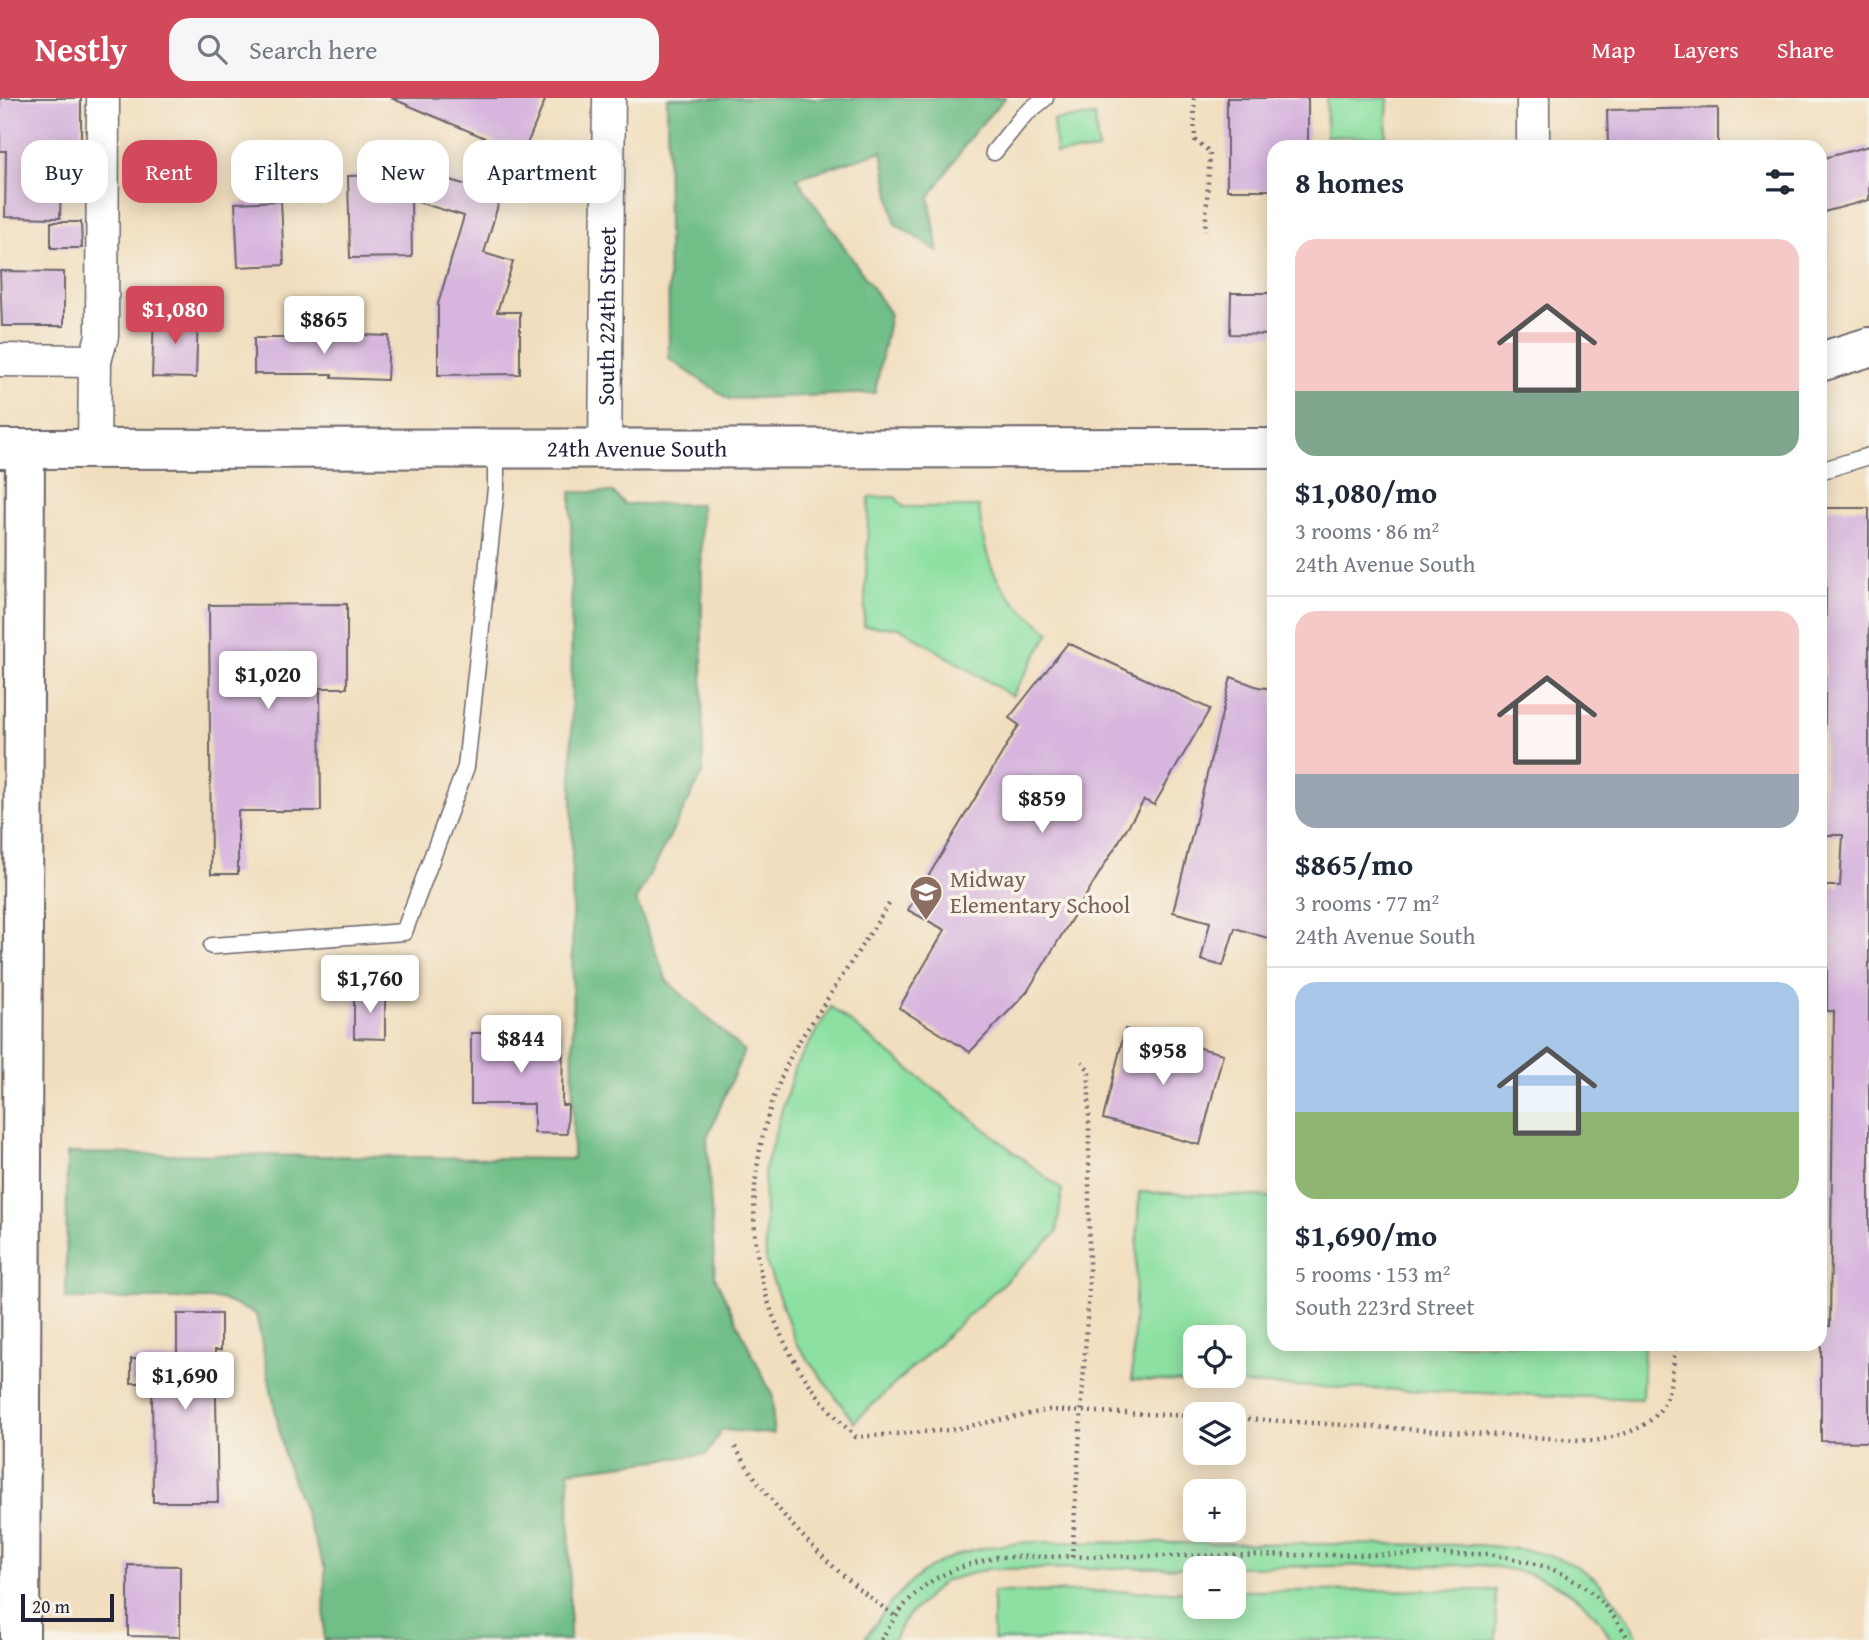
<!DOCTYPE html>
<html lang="en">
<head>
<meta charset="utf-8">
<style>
	body { margin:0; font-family:"Gentium Book Plus",serif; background:#f6f6f7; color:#1f2937; height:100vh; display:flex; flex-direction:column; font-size:26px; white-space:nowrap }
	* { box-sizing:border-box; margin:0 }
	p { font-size:23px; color:#747a83 }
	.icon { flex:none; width:38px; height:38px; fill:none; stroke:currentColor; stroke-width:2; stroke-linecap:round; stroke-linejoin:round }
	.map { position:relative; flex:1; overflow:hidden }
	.sheet { position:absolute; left:1267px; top:42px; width:560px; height:1211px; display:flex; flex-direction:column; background:#fff; border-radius:21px; box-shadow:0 4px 18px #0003 }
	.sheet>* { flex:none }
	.banner { position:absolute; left:21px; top:42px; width:665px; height:63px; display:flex; gap:14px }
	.controls { position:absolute; left:1183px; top:1227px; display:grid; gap:14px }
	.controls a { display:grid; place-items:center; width:63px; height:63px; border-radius:14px; background:#fff; box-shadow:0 4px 18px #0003; font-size:35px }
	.scale { position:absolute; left:21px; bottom:18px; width:93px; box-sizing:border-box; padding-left:7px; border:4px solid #22223b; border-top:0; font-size:19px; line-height:24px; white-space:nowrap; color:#22223b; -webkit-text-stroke:5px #f7f3e8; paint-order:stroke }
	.price { position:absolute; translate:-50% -60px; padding:0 16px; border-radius:7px; background:#fff; color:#222; font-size:23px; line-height:46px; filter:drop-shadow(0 2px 4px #0008) }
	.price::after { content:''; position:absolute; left:50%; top:42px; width:21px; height:16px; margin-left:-10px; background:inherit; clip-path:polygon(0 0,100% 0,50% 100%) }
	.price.current { background:#d1495b; color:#fff }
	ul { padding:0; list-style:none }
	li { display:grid; align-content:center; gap:14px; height:371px; padding:0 28px }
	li+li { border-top:2px solid #e0e1e3 }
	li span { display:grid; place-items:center; height:217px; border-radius:21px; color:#555 }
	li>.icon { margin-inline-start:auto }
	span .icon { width:126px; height:126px; fill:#fffc; stroke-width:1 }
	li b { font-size:30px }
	h2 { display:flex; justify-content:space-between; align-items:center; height:84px; padding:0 28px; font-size:30px }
	.chip { padding:0 24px; border-radius:21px; background:#fff; box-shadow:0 4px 18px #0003; font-size:24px; line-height:63px }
	.chip.current { background:#d1495b; color:#fff }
	header { display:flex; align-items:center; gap:42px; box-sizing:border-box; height:98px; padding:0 35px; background:#d1495b; color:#fff }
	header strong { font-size:33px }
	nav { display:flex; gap:38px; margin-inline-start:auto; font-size:24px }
	.search { width:490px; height:63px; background:#f6f6f7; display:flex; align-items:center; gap:18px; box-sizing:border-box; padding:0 24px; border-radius:21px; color:#747a83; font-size:26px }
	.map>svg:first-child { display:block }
</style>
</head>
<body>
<header>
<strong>Nestly</strong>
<div class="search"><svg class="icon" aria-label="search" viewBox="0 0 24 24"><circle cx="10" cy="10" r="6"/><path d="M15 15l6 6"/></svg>Search here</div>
<nav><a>Map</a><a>Layers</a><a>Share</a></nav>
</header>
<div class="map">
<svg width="1869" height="1542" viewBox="0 0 1869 1542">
	<rect width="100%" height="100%" fill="#f7f3e8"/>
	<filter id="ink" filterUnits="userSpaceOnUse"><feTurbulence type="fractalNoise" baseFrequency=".0143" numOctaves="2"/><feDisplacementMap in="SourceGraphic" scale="14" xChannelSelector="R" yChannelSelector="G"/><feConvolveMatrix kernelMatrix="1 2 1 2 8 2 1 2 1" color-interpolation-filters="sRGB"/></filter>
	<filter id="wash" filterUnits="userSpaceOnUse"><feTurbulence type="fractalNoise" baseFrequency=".00686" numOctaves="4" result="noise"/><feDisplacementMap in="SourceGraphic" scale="28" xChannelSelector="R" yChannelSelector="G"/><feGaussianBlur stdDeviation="1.57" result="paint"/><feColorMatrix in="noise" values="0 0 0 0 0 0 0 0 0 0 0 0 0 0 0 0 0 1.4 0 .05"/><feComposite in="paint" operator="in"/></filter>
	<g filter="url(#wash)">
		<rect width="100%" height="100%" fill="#f1debe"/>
		<!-- green -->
		<path fill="#8ce0a1" stroke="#57816e" stroke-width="2" fill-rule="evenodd" d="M1327,0H1388L1386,40L1326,38Z
			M1095,18L1098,52L1056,56L1053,22Z
			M869,399H895L904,409H979C986,474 998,495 1050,534L1012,598L900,530L864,528Z
			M831,909L1062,1092L1057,1135L854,1324L796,1245L766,1164L764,1074L794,971Z
			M1139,1094L1274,1099V1246H1644L1642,1301L1132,1282ZM1234,1239V1278H1195V1239Z
			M1028,1444L1478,1447C1562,1454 1599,1463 1639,1542H1612C1582,1488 1539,1474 1481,1467L988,1471L944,1483L903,1523L894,1542H864C913,1469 941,1452 1028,1444Z
			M1496,1492V1542H993V1494L1195,1493V1508H1234V1493Z"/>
		<!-- forest -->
		<path fill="#71be87" stroke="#4a7061" stroke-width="2" d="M667,0H1005L974,34L929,100L939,154L895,126L882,53L797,80L890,216L875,295L729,301L669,261Z
			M571,394H613L624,406H701L703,675L636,802L667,883L744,953L707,1040L715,1179L773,1299V1336L722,1332L707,1356L569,1373L570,1542H324L325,1471L285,1361L256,1216L221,1201H66L67,1055L573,1061Z"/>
		<g id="blocks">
			<!-- building -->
			<path fill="#d7b5de" d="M0,0H81V46L62,45L60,120L5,119L6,53H0Z
				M391,0H546L523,56Z
				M1227,0H1308V49H1274V92H1227Z
				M1718,10V49H1608L1607,12Z
				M1869,48V102L1820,115V61Z
				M429,76L501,97L484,155L513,164L497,214H520V276L438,277V206L464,118L411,102L412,159L350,160L348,78Z
				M281,103L284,167L238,169L235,105Z
				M51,124H81L82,150H51Z
				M0,173L64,174V228H2Z
				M1231,195H1274V237L1230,236Z
				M154,215L198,216L196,280L152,279Z
				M333,236L389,238L387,282L332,280V276H254V240H333Z
				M1820,410H1869V1344L1821,1343V1228H1830L1834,913H1827V864H1820V788H1840L1843,737H1824L1826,480H1820Z
				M347,506V590H320L321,713H238V776H211L209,507Z
				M1068,545L1210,611L1154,707L1144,702L1027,894L970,954L899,910L945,832L908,812L1019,627L1009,620Z
				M1231,579L1258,589L1274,591V842L1235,830L1223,868L1201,862L1210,824L1173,814Z
				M354,893H385V941L354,940Z
				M1125,931L1223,956L1200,1047L1103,1021Z
				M471,935H563L562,1007H568L567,1036L534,1035V1006H471Z
				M177,1216H221V1252H215L218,1404H153L152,1285H131V1261H177Z
				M128,1467L180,1468V1539L128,1538Z"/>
		</g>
	</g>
	<g filter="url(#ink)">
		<use href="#blocks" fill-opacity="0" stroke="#6a6469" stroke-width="2"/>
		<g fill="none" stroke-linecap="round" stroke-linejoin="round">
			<defs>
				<path id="service" d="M994,54L1023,18L1045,0
					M1820,373L1869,358
					M212,848L404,834L466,669L496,390V351"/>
				<g id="minor">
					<path d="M1533,49V0"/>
					<path d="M0,262L95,263"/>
					<path d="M94,351L95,263L102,238L103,0"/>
					<path id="s1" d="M605,351L609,0"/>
				</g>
				<g id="tertiary">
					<path d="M1820,264L1869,249"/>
					<path id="s2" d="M0,351L1274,350"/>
					<path d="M20,1542L25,351"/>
				</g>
			</defs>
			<!-- service casing -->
			<use href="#service" stroke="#6a6469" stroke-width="19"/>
			<!-- minor casing -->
			<use href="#minor" stroke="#6a6469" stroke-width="35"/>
			<!-- tertiary casing -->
			<use href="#tertiary" stroke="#6a6469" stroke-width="42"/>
			<!-- path -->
			<path stroke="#6a6469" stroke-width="4.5" stroke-dasharray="2 5" stroke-linecap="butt" d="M1194,0L1195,42L1210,54L1205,133
				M889,806C867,840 845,874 822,909C812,925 799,941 791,958C727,1092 745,1236 856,1339L950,1332L1049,1312L1195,1318
				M1234,1320L1594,1343C1662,1330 1671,1311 1675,1246
				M735,1349C775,1416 831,1473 895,1518
				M1072,1459L1089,1191V972L1082,964
				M881,1542C913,1487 936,1474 997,1459L1489,1456C1558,1468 1592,1480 1629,1542"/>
			<!-- service -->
			<use href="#service" stroke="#fff" stroke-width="16"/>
			<!-- minor -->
			<use href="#minor" stroke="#fff" stroke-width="32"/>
			<!-- tertiary -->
			<use href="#tertiary" stroke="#fff" stroke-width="38"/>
		</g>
	</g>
	<!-- icons -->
	<defs>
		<symbol id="school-pin" viewBox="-11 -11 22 30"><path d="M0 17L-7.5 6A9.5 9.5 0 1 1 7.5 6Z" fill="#8d6e63" stroke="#f7f3e8"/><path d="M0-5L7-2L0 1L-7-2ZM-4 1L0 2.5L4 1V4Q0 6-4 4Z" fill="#fff"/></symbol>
	</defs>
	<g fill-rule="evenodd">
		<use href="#school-pin" x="907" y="775" width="38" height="52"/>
	</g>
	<g text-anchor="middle" stroke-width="7" stroke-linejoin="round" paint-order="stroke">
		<!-- street labels -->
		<g font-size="23" fill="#22223b" stroke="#f7f3e8">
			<text dy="8" stroke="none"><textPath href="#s1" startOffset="133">South 224th Street</textPath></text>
			<text dy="8" stroke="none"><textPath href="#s2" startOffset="637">24th Avenue South</textPath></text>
		</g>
		<!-- education labels -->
		<g font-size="23" fill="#785e54" stroke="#f7f3e8" text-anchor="start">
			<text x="950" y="789">Midway<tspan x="950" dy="26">Elementary School</tspan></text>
		</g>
	</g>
</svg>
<div class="controls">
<a><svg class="icon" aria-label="locate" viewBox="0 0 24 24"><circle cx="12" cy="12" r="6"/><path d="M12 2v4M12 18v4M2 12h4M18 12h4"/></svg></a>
<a><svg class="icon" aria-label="layers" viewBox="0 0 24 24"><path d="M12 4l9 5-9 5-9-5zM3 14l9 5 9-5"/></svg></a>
<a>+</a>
<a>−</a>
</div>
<div class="scale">20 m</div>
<b class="price current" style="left:175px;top:248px">$1,080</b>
<b class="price" style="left:324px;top:258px">$865</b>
<b class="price" style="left:268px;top:613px">$1,020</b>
<b class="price" style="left:1042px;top:737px">$859</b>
<b class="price" style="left:370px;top:917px">$1,760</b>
<b class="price" style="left:521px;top:977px">$844</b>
<b class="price" style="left:1163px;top:989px">$958</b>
<b class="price" style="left:185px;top:1314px">$1,690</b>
<div class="banner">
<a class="chip">Buy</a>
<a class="chip current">Rent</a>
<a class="chip">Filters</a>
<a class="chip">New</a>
<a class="chip">Apartment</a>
</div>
<section class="sheet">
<h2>8 homes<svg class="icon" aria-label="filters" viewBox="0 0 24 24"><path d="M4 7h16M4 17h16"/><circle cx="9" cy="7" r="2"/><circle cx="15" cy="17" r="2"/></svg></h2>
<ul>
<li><span style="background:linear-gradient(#f6c9c9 70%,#7fa58c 0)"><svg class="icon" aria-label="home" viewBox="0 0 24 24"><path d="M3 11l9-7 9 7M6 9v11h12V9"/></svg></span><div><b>$1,080/mo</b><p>3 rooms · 86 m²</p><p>24th Avenue South</p></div></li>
<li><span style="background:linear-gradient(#f6c9c9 75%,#9aa5b1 0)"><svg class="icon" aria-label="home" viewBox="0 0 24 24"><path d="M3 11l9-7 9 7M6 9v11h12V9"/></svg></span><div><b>$865/mo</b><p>3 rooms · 77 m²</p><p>24th Avenue South</p></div></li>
<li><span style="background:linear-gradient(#a9c7e8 60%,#8fb573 0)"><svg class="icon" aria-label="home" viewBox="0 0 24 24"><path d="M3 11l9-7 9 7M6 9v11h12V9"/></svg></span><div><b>$1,690/mo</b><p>5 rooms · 153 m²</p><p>South 223rd Street</p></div></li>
</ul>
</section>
</div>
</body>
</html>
